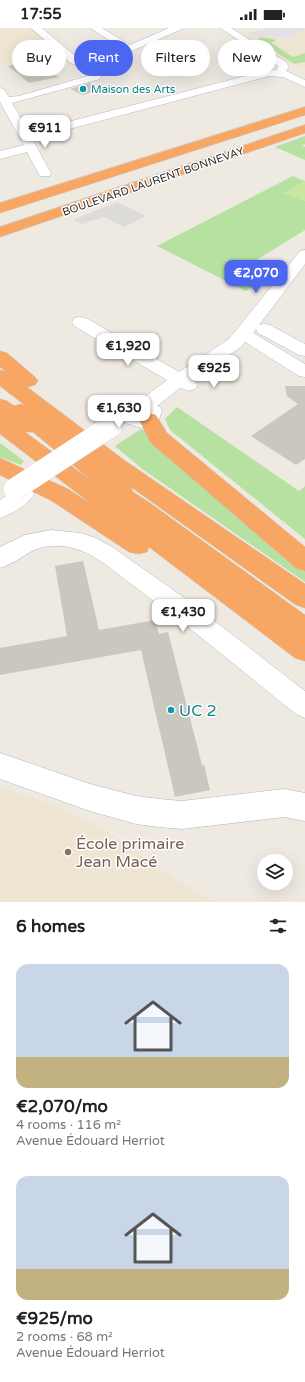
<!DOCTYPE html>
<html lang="en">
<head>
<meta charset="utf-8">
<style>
	body { margin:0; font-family:"Varela Round",sans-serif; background:#f6f6f6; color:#222; height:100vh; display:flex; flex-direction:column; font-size:15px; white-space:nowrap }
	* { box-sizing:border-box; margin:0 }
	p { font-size:13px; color:#767676 }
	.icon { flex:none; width:22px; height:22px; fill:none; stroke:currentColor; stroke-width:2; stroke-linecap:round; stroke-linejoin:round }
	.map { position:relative; height:874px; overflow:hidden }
	.side { display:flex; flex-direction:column; background:#fff; flex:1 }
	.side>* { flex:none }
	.top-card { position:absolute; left:12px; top:12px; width:281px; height:36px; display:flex; gap:8px }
	.tools { position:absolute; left:257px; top:826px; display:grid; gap:8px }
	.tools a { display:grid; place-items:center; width:36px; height:36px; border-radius:50%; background:#fff; box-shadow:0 4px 16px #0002; font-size:20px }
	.price { position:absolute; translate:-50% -34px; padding:0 9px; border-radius:8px; background:#fff; color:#222; font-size:13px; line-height:26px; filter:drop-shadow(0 1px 2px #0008) }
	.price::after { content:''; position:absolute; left:50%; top:24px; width:12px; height:9px; margin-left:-6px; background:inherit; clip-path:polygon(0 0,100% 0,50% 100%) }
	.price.on { background:#4b67f2; color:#fff }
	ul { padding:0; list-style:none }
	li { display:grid; align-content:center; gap:8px; height:212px; padding:0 16px }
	li span { display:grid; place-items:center; height:124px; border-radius:12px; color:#555 }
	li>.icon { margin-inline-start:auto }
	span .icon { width:72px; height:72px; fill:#fffc; stroke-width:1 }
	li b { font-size:17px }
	h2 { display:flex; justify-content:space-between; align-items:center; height:48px; padding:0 16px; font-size:17px }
	.tag { padding:0 14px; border-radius:18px; background:#fff; box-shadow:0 4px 16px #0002; font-size:14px; line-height:36px }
	.tag.on { background:#4b67f2; color:#fff }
	.status { display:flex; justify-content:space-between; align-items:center; height:28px; padding:0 20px; background:#fff; direction:ltr }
	.status svg { height:11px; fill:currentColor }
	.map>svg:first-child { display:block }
</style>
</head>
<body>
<div class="status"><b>17:55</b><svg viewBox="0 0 49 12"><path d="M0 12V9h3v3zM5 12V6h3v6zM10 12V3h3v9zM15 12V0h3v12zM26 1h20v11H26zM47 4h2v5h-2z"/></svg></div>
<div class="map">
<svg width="305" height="874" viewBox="0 0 305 874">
	<rect width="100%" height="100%" fill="#eee9e1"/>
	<!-- industrial -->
	<path fill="#e3e1e7" d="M270,0H305L286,11L266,6L261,9L248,5Z"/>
	<!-- education -->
	<path fill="#eee6d2" d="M0,0H29L59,27L0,35Z
		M305,0V42L297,38L294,36L284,33L246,9L252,7L261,9L266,6L286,11Z
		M0,759L49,775L99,798L172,849L213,874H0Z"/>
	<!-- green -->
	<path fill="#b6e1a1" d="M261,9L276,12L271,15L293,29L305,25V34L294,36L258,12Z
		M305,108V116L302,118L305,119V132L275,119Z
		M293,148L305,153L284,165L305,173V202L250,236L273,247L246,263L157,218Z
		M177,379L299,463L305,458V511L170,402L165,391Z
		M141,401L147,404L305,542V554L141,440L115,418Z
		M0,415L24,433L21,437L0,429Z"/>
	<!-- pitch -->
	<path fill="#c7e89e" d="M305,153V173L283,165Z"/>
	<!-- plaza -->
	<path fill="#dedcd8" d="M117,174L146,188L124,199L104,189L81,196L73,192Z"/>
	<!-- building -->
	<path fill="#cac7bf" d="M25,33L59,49L29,55L8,38Z
		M90,55L101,61L83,67L70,61Z
		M285,358H305V431L296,437L251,408L298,376L287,368Z
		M83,533L99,602L155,592L159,606L168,604L202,737H204L210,762L175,769L141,622L0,647V620L67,608L55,538Z"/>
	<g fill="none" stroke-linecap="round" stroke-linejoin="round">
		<defs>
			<path id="minor" d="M31,0H42L79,31L88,36L122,20L90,0H102L130,17L169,0H182L180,2L95,39L102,46L100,51L12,75L29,104L265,43L277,42L278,38L220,0H231L286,34L289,39L286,43L305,52V59L283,49L269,48L32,111L51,145L50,148H40L27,124L0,131V123L24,117L0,74V60L4,61L9,69L19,68L91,47L84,40L71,35Z
				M305,222V236L259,297L264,296L270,297L305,316V328L299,327L258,305L256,301L253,305L305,336V349L299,348L245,314L241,319L193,351L198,357L195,361L189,363L180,360L157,378L160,379L162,383L158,394L142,400L125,395L120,386L122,382L129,380L136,382L139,387L143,386V384L138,382L136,378L138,374L167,352L74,298L72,294L74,290L80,289L86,290L179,344L229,311L300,223Z
				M24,459L31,461L34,466C28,477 12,486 0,490V472L17,461Z
				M51,502L80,505L96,510L112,519L186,571L305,663V690L296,686C242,643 190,599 134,558C112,542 90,520 61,518C30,516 25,532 0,540V519L25,507Z
				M0,725L90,756L136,768L159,771L182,773L284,761L305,765V793L284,789L182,801L159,799L136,796L90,783L0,751Z"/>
			<path id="highway" d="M305,79V87L0,185V175Z
				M305,97V105L0,209V199Z
				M0,323L7,325L35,349L38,353L35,357L27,359L124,432L305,556V580L296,577L131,459L133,464L150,475L305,587V633L295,630L149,519L147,524L138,526L129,524L52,473L0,447V430L68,461L93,477L0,406V389L3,390L0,388V371L7,373L14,378L20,376L26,378L0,358V342L5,343L0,339ZM25,404H33L96,456Z
				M149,385L156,387L167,405L305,519V543L296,540L151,415L139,392L142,387Z"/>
		</defs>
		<!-- minor casing -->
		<use href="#minor" stroke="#b4b7c0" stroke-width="1"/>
		<!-- highway casing -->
		<use href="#highway" stroke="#c9c9c9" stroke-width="1"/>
		<!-- minor -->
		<use href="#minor" fill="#fff" fill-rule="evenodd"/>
		<!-- highway -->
		<use href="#highway" fill="#f7a663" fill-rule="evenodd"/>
		<defs>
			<path id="minor-bridge-far1" d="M109,399L114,396"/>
			<path id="minor-bridge" d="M15,461L111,398"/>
		</defs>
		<!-- minor-bridge-far1 casing -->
		<use href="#minor-bridge-far1" stroke="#b4b7c0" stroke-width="18" stroke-linecap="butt"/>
		<!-- minor-bridge casing -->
		<use href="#minor-bridge" stroke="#b4b7c0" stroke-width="22" stroke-linecap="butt"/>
		<!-- minor-bridge-far1 -->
		<use href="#minor-bridge-far1" stroke="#fff" stroke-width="17"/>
		<!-- minor-bridge -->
		<use href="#minor-bridge" stroke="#fff" stroke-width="22"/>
	</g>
	<!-- markers -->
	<g fill="#0f9aa8" stroke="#fff" stroke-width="1.5">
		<circle cx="83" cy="61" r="4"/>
		<circle cx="171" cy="682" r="4"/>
	</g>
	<circle fill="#8d6e63" stroke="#fff" stroke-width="1.5" cx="68" cy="824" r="4"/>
	<g text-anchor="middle" stroke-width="3" stroke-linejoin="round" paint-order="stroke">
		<!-- far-culture labels -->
		<g font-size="11" fill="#0d838f" stroke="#fff" text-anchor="start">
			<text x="91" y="65">Maison des Arts</text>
		</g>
		<!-- far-street labels -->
		<g font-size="11" fill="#2e2e2e" stroke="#fff">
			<text transform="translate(153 153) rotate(-19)" y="4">BOULEVARD LAURENT BONNEVAY</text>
		</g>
		<!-- near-culture labels -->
		<g font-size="16" fill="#0d838f" stroke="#fff" text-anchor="start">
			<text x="179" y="688">UC 2</text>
		</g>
		<!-- near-education labels -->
		<g font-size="16" fill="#785e54" stroke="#fff" text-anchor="start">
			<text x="76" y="821">École primaire<tspan x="76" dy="18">Jean Macé</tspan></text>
		</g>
	</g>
</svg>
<div class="tools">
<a><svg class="icon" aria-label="layers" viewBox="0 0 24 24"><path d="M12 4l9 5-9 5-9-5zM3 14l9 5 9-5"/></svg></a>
</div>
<b class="price" style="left:45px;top:121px">€911</b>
<b class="price on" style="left:256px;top:266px">€2,070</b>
<b class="price" style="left:128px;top:339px">€1,920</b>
<b class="price" style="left:214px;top:361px">€925</b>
<b class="price" style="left:119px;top:401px">€1,630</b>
<b class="price" style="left:183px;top:605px">€1,430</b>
<div class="top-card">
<a class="tag">Buy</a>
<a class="tag on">Rent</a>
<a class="tag">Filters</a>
<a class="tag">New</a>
</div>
</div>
<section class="side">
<h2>6 homes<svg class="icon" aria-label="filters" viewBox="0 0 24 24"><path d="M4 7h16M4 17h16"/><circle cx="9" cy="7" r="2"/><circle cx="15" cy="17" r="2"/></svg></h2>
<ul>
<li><span style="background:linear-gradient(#c9d6e8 75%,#c2b280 0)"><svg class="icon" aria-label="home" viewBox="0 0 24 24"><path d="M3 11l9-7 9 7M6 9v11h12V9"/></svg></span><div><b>€2,070/mo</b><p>4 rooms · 116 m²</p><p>Avenue Édouard Herriot</p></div></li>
<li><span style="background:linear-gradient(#c9d6e8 75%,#c2b280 0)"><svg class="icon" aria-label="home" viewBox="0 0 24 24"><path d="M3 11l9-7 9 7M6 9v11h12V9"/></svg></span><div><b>€925/mo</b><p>2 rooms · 68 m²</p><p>Avenue Édouard Herriot</p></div></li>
</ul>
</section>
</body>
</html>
